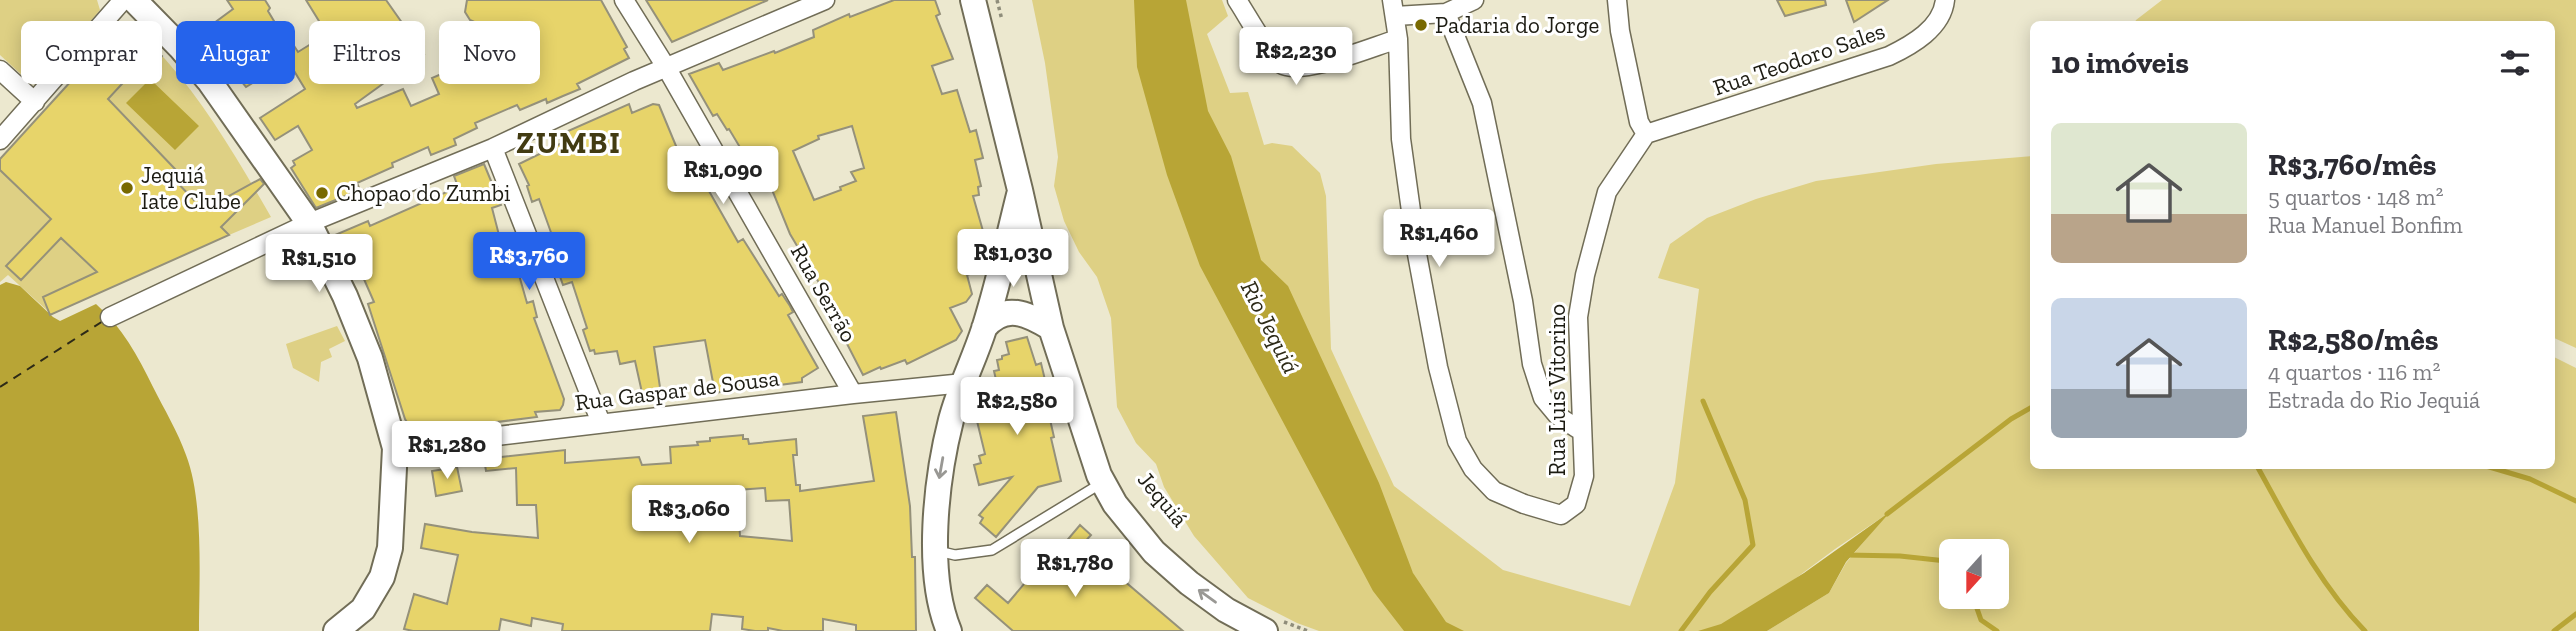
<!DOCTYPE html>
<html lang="pt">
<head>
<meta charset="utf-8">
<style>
	body { margin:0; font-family:"Zilla Slab",serif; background:#f7f7f7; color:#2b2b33; height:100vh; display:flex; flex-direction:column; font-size:26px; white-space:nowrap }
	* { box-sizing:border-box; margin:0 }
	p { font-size:23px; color:#7c7c81 }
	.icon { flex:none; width:38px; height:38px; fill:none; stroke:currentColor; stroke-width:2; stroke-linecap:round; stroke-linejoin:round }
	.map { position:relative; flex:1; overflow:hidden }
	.details { position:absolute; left:2030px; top:21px; width:525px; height:448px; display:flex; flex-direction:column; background:#fff; border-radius:10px; box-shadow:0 4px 18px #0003 }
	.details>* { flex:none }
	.banner { position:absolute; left:21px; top:21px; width:665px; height:63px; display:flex; gap:14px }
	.needle { width:46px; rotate:201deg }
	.fabs { position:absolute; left:1939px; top:539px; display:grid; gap:14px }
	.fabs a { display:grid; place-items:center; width:70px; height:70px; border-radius:10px; background:#fff; box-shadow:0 4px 18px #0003; font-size:35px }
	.price { position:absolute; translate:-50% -60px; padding:0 16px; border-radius:7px; background:#fff; color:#222; font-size:23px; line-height:46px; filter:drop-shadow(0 2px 4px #0008) }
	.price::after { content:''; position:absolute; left:50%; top:42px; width:21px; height:16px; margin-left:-10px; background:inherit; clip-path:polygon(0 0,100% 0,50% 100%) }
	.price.active { background:#2563eb; color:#fff }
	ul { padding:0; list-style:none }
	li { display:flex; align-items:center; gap:21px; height:175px; padding:0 21px }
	li span { display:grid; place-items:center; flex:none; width:196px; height:140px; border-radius:10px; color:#555 }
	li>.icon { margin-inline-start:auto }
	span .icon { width:84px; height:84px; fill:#fffc; stroke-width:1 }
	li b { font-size:30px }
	h2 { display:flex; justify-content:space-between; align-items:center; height:84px; padding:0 21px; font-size:30px }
	.tag { padding:0 24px; border-radius:10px; background:#fff; box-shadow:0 4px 18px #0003; font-size:24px; line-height:63px }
	.tag.active { background:#2563eb; color:#fff }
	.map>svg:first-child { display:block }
</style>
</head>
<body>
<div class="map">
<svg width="2576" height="631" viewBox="0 0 2576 631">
	<rect width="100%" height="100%" fill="#ece8cf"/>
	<!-- green -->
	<path fill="#ded084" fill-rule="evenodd" d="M0,0H97L100,10L44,76L38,79L25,78L0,55Z
		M1032,0H1144L1417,631H1319L1297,623L1248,598L1194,536L1164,487L1156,464L1136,443L1117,407L1111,318L1097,277L1079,252L1064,221L1054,186L1058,157L1045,63Z
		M1179,0H1222L1228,16L1207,34L1230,93L1248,92L1264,145L1272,143L1292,146L1320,173L1326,196L1331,349L1394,486L1503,570L1630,606L1675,483L1699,289L1658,278L1670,244L1707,218L1756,199L1816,181L1936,164L2033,156L2034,466H2552V356L2576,368V631H1767L1829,593L1846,563L1887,514L1835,549L1725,631H1447L1441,628L1254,264L1201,113ZM1951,551H1997V597H1951Z
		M2162,0H2576V348L2552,337V24H2134L2136,20Z
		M124,23C137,35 153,46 165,59C207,106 239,162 271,217L49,312L8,275L0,282V159Z
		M337,326L345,341L329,349L332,357L321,362L319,382L293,368L286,344Z"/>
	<!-- water -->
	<path fill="#b8a536" d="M1134,0H1186L1208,111L1231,156L1261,260L1288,286L1379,483L1413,573L1446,622L1464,631H1404L1373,591L1200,266L1167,175L1137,67Z
		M150,79L199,126L175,150L126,103Z
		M6,282L20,286L53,317L60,321L96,304C122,327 138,356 153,387C164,409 178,432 186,455C204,501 199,581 199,631H0V285Z
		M1891,511L1846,562L1829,593L1767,631H1698L1721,624L1804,573Z"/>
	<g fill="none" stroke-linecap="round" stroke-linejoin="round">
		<!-- stream -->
		<path stroke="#b8a536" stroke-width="5" d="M2257,466C2288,522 2319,584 2365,631
			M2486,466L2530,479L2576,501
			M1887,514L2011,419L2034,406
			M1846,555L1900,556L1946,561L1951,568
			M1973,597L1981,620L1997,631
			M1681,631L1710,592L1753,545L1745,500L1703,401
			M2554,631L2576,614"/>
		<!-- ferry -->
		<path stroke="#2d2a17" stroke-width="2" stroke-dasharray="9 7" stroke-linecap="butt" d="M0,387L103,321"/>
	</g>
	<!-- building -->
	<path fill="#e7d46a" stroke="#95917a" stroke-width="2" fill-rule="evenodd" d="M227,0H265L270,8L268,11L280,31L283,29L298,52L327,34L306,0H386L424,54L355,104L357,108L403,89L411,106L439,94L432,78L490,53L477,33L479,24L470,20L465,12L467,0H601L627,47L624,49L629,58L577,84L580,89L563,96L547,103L546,99L520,110L517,105L475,123L477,128L454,139L456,145L431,155L428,147L392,163L393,167L357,183L360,190L316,208L291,168L295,165L293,161L312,150L298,126L275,140L260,118L305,89L288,61L246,87L232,70L224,55L225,49L210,26L233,9Z
		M646,0H768L672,42Z
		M894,0H935L940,14L936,16L953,59L932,66L942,94L957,90L970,132L976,130L983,158L975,160L981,186L978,187L979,195L973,196L983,231L978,271L967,275L972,294L966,302L950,308L962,331L956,340L907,364L905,360L881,369L880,367L863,375L843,336L840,337L825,313L834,308L790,234L762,165L753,169L729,129L727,130L717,114L713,116L689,74L719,63L723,70L774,51L775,53L814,37L813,30L849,14L850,17ZM852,126L864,168L851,172L856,181L840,187L841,190L814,200L793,151L819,139L818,136Z
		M1777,0H1825L1826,5L1785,16Z
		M1846,0H1888L1854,22Z
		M124,23L162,56L152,68L144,60L108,99L175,169L169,174L194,200L201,193L209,207L260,179L264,184L221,227L229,235L50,315L43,297L97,272L61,238L21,280L6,266L51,219L0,170V159Z
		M629,104L632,113L653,104L659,105L681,158L688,154L738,242L743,239L779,296L782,294L790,306L793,312L788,315L818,368L802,378V382L757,388L756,385L715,393L705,340L654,347L661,394L643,397L635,361L620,364L617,351L595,354L594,350L590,351L583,330L587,328L572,282L563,285L552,254L558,252L539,199L532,202L527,186L529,185L519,164L562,143L559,135Z
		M484,164L501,205L492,208L500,239L505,237L512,262L515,261L527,303L533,301L537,317L534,318L564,399L563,405L560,410L535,412L537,417L417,432L411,429L405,419L368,304L374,302L353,254L343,258L333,239L335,235L368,221L370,226L458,187L454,176Z
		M1027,337L1036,365L1041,363L1050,401L1046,402L1054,437L1051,438L1061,481L1038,487L996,537L980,523L983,518L979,515L1012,477L979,485L974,465L981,463L979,456L985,454L977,421L1004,415L994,371L999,370L997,360L1002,359V356L1009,354L1006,342Z
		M896,412L910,506L912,557H915L916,631H856V625L823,619V631H783L768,628V631H755L742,629L743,617L712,614L710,631H562L563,624L532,618L531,626L501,619L499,631H413L404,629L414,594L447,604L458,555L421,548L425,524L472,532L538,538L536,505H517L516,468L486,471L484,459L565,450V463L639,457L642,465L671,463L670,447L698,445L697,442L710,441V438L743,435V439H748L749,444L796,439L797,455H793L796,485H800V491L874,481L863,416ZM765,488L766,501L789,500L792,541L740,536L737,490Z
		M457,467L462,491L436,496L432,471Z
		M1080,525L1091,535L1067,562L1088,580L1103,563L1183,631H1013L975,598L987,585L1008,603L1034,572L1038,573L1036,570L1055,547L1059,550Z"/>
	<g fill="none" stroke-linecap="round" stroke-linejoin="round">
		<defs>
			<path id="lane" d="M938,551L955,555L992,550L1100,484"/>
			<path id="street" d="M624,0L666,67L853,394
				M1237,0C1247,15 1268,54 1281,64C1301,77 1374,46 1398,39
				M1392,0L1398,39L1401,139L1417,254L1438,367L1457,441L1473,469L1494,491L1524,504L1561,515L1576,504L1584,476L1578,317L1585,275L1607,192L1646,134
				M1617,0L1620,31L1639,122L1646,134
				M1446,13L1474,0
				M1395,16L1446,13L1482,103L1523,301L1532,364L1543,398L1558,416L1581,431
				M0,70L35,102
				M1646,134L1889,56C1912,45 1942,28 1945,0
				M0,140L123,0
				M493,148L601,423
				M110,317L309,223L493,148L634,81L825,0
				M395,448L853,394L964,383"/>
			<path id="secondary" d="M134,0L180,47L210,82L309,223L345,296L370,358L395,448L390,548L382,577L363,609L336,631
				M973,0L1020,190L1051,328L1099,475L1115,504L1154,552L1189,583L1226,610L1265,631
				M984,328C1005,302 1028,314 1051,328
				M949,631C925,573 936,479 951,420C959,389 974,360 984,329C998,285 1008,239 1019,195"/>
		</defs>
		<!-- lane casing -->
		<use href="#lane" stroke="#716d57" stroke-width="12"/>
		<!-- street casing -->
		<use href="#street" stroke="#716d57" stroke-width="21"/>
		<!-- secondary casing -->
		<use href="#secondary" stroke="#716d57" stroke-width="28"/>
		<!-- path -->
		<path stroke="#8f8d7b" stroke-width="3.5" stroke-dasharray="3.5 3.5" stroke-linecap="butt" d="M997,0L1002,20
			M1284,622L1308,631"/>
		<!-- lane -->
		<use href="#lane" stroke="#fff" stroke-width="9"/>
		<!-- street -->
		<use href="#street" stroke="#fff" stroke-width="18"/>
		<!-- secondary -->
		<use href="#secondary" stroke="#fff" stroke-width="24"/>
	</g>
	<!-- one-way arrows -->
	<defs><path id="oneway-shaft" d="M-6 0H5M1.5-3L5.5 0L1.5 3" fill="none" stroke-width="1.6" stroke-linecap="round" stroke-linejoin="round" transform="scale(1.75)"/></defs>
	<g stroke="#999894">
		<use href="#oneway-shaft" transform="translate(941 468) rotate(100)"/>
		<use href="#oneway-shaft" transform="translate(1207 596) rotate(-144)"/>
	</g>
	<!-- markers -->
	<g fill="#786900" stroke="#fff" stroke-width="2.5">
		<circle cx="1421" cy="25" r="7"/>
		<circle cx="127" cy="188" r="7"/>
		<circle cx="322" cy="193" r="7"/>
	</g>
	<g text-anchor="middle" stroke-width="6" stroke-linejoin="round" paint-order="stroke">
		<!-- poi labels -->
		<g font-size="23" fill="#1c1b12" stroke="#fff" text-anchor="start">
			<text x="1435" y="33">Padaria do Jorge</text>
			<text x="141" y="183">Jequiá<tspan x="141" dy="26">Iate Clube</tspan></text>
			<text x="336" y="201">Chopao do Zumbi</text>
		</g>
		<!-- street labels -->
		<g font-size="23" fill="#1c1b12" stroke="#fff">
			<text transform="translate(1799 59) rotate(-19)" y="8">Rua Teodoro Sales</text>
			<text transform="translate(824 293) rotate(60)" y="8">Rua Serrão</text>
			<text transform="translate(677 390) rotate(-7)" y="8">Rua Gaspar de Sousa</text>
			<text transform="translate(1557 390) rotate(-90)" y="8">Rua Luis Vitorino</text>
			<text transform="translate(1163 499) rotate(50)" y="8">Jequiá</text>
		</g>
		<!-- water labels -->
		<g font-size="24" font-style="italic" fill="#2d2a17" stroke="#fff">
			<text transform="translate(1270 327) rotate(63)" y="8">Rio Jequiá</text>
		</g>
		<!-- district labels -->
		<g font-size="30" font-weight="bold" letter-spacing="2" fill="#423b12" stroke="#fff">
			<text x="569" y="153">ZUMBI</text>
		</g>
	</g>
</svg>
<div class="fabs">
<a><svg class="needle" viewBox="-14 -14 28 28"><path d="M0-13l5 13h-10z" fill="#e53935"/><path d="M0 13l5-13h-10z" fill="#7c7c81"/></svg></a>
</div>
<b class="price" style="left:1296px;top:87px">R$2,230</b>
<b class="price" style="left:723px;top:206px">R$1,090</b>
<b class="price" style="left:1439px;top:269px">R$1,460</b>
<b class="price" style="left:1013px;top:289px">R$1,030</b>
<b class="price active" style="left:529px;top:292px">R$3,760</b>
<b class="price" style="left:319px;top:294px">R$1,510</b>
<b class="price" style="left:1017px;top:437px">R$2,580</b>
<b class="price" style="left:447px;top:481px">R$1,280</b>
<b class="price" style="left:689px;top:545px">R$3,060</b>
<b class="price" style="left:1075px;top:599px">R$1,780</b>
<div class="banner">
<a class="tag">Comprar</a>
<a class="tag active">Alugar</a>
<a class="tag">Filtros</a>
<a class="tag">Novo</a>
</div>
<section class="details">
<h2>10 imóveis<svg class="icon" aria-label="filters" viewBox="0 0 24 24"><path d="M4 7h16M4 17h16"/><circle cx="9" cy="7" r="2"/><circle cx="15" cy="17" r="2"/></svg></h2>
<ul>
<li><span style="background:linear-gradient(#dfe7d0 65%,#b9a48a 0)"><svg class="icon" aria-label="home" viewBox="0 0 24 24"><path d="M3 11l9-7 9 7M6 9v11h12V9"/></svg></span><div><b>R$3,760/mês</b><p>5 quartos · 148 m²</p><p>Rua Manuel Bonfim</p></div></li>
<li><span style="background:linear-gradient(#c9d6e8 65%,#9aa5b1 0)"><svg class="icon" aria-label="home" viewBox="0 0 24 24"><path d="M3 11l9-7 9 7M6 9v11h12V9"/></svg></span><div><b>R$2,580/mês</b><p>4 quartos · 116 m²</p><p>Estrada do Rio Jequiá</p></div></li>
</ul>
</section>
</div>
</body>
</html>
